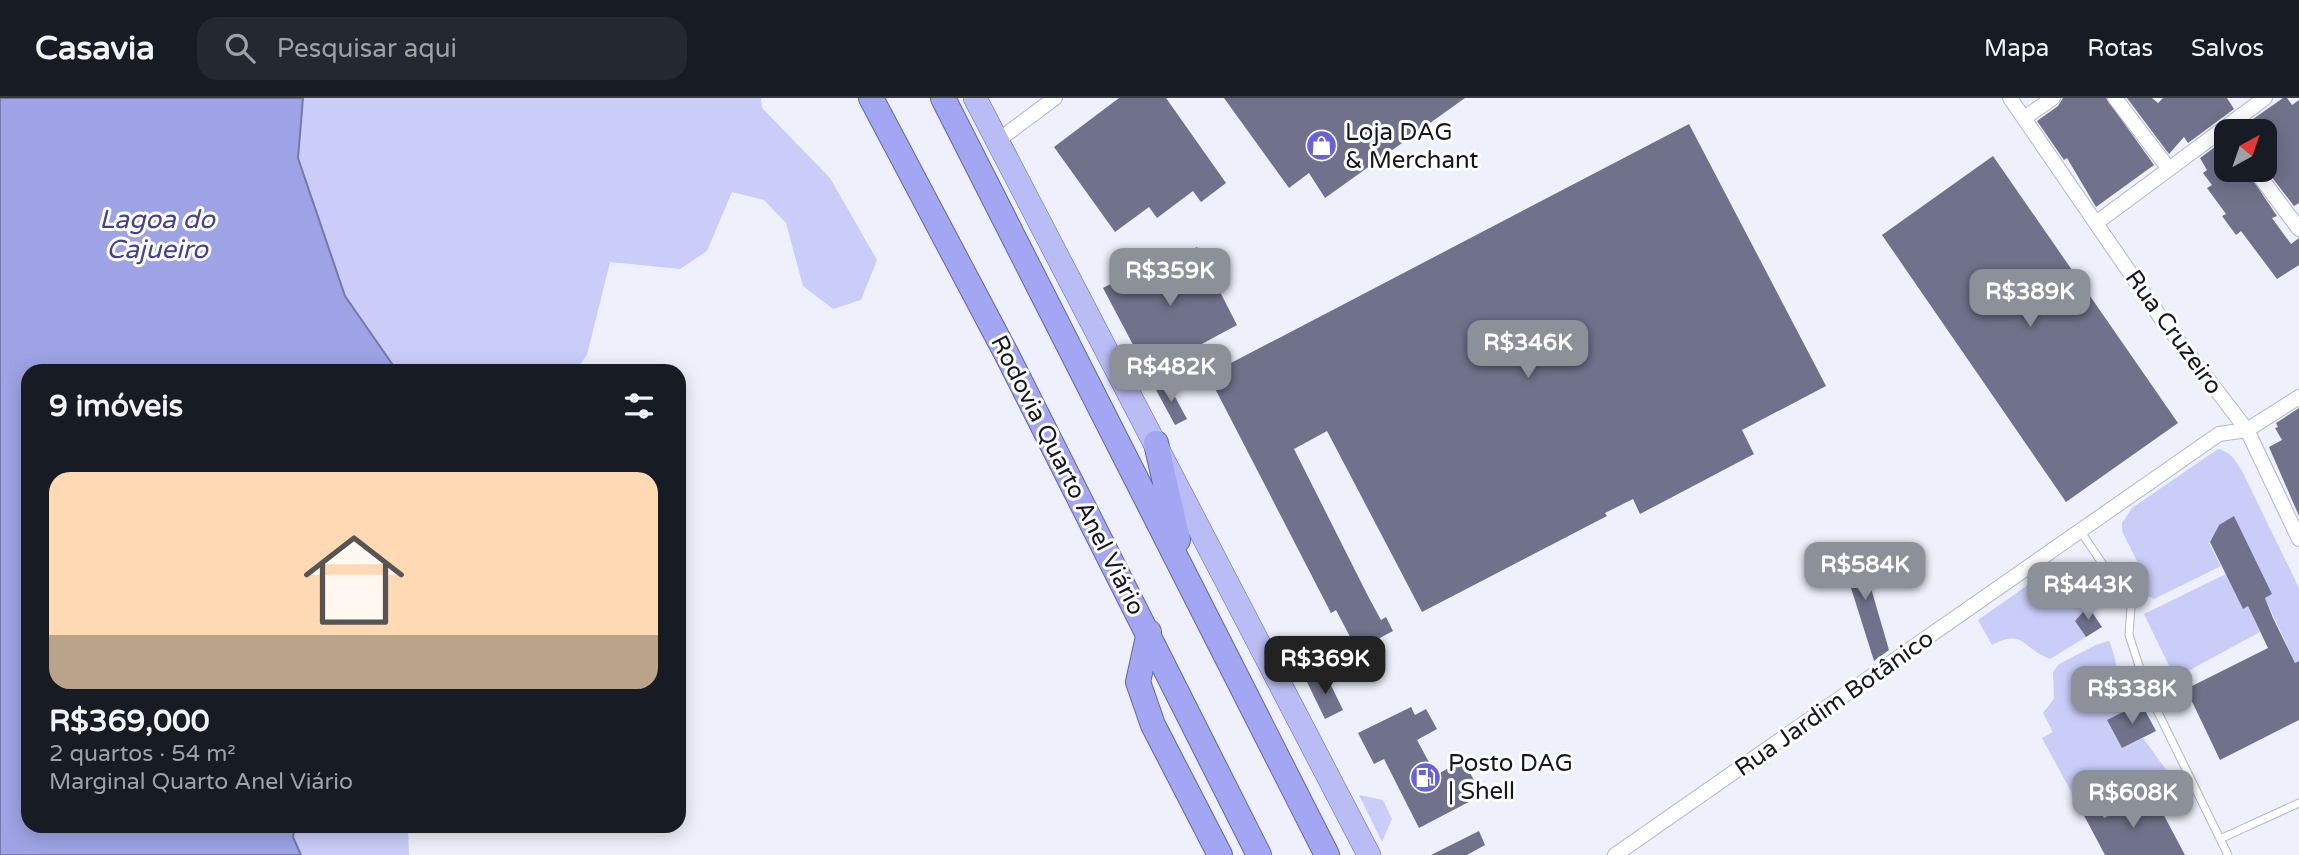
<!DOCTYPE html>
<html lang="pt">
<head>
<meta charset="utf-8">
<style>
	body { margin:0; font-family:"Varela Round",sans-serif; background:#242831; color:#f1f3f6; height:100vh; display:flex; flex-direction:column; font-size:26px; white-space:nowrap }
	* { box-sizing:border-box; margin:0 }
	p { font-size:23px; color:#9ea1a6 }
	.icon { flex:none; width:38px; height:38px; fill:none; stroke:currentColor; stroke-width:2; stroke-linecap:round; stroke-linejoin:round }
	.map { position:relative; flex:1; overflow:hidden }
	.details { position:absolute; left:21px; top:266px; width:665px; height:469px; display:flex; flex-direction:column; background:#171b24; border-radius:21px; box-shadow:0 4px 18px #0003 }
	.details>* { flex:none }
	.needle { width:46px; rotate:40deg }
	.controls { position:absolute; left:2214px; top:21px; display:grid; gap:14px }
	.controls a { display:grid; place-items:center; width:63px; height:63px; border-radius:14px; background:#171b24; box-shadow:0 4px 18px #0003; font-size:35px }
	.price { position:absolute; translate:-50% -60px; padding:0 16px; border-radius:14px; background:#8c9099; color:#fff; font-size:23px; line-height:46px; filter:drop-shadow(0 2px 4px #0008) }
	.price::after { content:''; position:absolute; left:50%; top:42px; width:21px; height:16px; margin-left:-10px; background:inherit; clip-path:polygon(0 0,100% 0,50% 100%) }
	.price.selected { background:#222; color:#fff }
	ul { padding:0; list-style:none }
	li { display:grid; align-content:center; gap:14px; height:371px; padding:0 28px }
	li+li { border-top:2px solid #363941 }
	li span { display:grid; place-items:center; height:217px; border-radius:21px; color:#555 }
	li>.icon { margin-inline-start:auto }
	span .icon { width:126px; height:126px; fill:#fffc; stroke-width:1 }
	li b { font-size:30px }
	h2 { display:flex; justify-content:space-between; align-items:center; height:84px; padding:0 28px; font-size:30px }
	header { display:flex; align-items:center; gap:42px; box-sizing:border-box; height:98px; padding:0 35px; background:#171b24; border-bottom:2px solid #363941 }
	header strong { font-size:33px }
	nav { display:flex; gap:38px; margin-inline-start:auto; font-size:24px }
	.search { width:490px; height:63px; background:#242831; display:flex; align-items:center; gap:18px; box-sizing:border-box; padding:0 24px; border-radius:21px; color:#9ea1a6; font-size:26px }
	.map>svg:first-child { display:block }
</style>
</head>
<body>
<header>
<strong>Casavia</strong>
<div class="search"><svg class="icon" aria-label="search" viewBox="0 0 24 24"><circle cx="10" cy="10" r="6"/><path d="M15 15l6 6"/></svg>Pesquisar aqui</div>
<nav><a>Mapa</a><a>Rotas</a><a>Salvos</a></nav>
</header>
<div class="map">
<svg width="2299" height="757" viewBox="0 0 2299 757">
	<rect width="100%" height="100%" fill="#eef0fb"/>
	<!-- green -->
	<path fill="#c9cdf8" d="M303,0H761L762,10L830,80L877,162L861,202L833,211L803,188L786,125L764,102L732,94L707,153L680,171L610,164L587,257L575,273H397L345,198L298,60Z
		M2218,351C2231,354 2235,362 2242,373L2299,490V563L2295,565L2265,500L2272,496L2234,419L2219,427L2209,445L2221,468L2154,501L2136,493L2128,482L2142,473L2122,433V425L2132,410Z
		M2045,475L2061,476L2108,496L2088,508L2075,523L2086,539L2050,561C2022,551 2025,530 1992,547L1978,522Z
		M2226,476L2243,510L2248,508L2260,534L2175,580L2144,516Z
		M2109,543C2119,564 2116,586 2128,612L2107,622L2122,650L2143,640L2167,673C2168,691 2119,712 2104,720L2095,702L2080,710L2042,640L2053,634L2043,615L2054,601L2053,574L2059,566L2096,547Z
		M1359,697L1383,702L1392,721L1382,744Z
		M295,728H408L409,757H301L293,739Z"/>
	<!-- water -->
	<path fill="#9ea3e5" stroke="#7579aa" stroke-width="2" d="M0,0H303L298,60L345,198L397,273H28V728H295L293,739L301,757H0Z"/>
	<!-- building -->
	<path fill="#6f728a" d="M1119,0H1166L1226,85L1201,104L1193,93L1157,120L1149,109L1115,134L1054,49Z
		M1224,0H1465L1325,100L1309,75L1289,90Z
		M2063,0H2106L2154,67L2096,109L2067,60L2064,62L2037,23L2058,8Z
		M2127,0H2152L2158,5L2163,0H2227L2234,11L2188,45L2184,39L2169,56Z
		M2283,0H2287L2292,7L2299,2V105L2294,108L2264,69V33H2236Z
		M1689,26L1826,288L1742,332L1754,356L1640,416L1633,401L1605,415L1607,418L1422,514L1327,333L1294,351L1369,500L1381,522L1386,519L1393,533L1357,552L1336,512L1331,515L1208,277Z
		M2226,41V72H2246L2277,118L2272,120L2291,146L2299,140V167L2277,181L2241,133L2236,137L2222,118L2226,116L2207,90L2212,87L2203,75L2207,72L2200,60Z
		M1993,58L2178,325L2066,404L1882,137Z
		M1197,149L1237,227L1148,275L1103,190L1154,163L1158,170Z
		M1167,284L1187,321L1175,327L1155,290Z
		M2299,310V418L2269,349L2282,342L2275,330L2278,329L2276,325Z
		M2234,418L2272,496L2265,500L2273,520L2295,565L2299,563V622L2220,662L2186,591L2268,550L2248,508L2243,511L2210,444L2219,427Z
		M1859,449L1889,552L1874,563L1840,455Z
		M2088,508L2102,529L2086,539L2075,523Z
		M1325,575L1343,612L1325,621L1307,584Z
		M2141,605L2156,633L2122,650L2107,622Z
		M1411,609L1415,617L1426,611L1437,631L1417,642L1436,677L1463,662L1482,697L1419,730L1384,661L1374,666L1358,635Z
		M2152,695L2185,757H2105L2080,710L2095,702L2104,720Z
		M1479,733L1485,747L1467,757H1431Z"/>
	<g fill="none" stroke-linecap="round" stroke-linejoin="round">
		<defs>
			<path id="service" d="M2081,434L2131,508L2129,537L2147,592L2228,757
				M2220,741L2299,705"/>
			<path id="minor" d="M2010,0L2161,220L2247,332L2299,441
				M2115,0L2169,71
				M2024,20L2053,0
				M997,43L1055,0
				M2255,72L2299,131
				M2096,125L2265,0
				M1615,757L2219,336L2247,332L2299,299"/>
			<path id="primary" d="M975,0L1369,757"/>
			<path id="trunk" d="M871,0L1008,259L1259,757
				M943,0L1327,757
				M1156,345L1178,442
				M1149,534L1138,584L1153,627L1220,757"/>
		</defs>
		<!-- service casing -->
		<use href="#service" stroke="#b2b5cf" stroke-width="9"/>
		<!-- minor casing -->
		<use href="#minor" stroke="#b2b5cf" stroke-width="16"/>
		<!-- primary casing -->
		<use href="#primary" stroke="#6265a6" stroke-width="24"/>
		<!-- trunk casing -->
		<use href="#trunk" stroke="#6265a6" stroke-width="26"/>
		<!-- service -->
		<use href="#service" stroke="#fff" stroke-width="7"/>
		<!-- minor -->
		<use href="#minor" stroke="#fff" stroke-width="14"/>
		<!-- primary -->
		<use href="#primary" stroke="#babcf5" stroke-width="23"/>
		<!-- trunk -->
		<use href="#trunk" stroke="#a3a6f2" stroke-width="24"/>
	</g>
	<!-- icons -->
	<defs>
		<symbol id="shop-disc" viewBox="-11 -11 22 22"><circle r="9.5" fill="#6762db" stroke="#fefefe"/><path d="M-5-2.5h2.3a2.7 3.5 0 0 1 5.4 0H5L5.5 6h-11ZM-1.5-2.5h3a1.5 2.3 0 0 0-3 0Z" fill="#fff"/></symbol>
		<symbol id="fuel-disc" viewBox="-11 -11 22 22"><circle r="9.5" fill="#6762db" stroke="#fefefe"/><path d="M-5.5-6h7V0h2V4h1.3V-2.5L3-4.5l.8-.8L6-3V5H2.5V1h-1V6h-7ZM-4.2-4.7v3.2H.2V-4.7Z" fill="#fff"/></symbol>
	</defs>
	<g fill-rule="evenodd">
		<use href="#shop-disc" x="1304" y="30" width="35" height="35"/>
		<use href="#fuel-disc" x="1408" y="662" width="35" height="35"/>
	</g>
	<g text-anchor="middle" stroke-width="6" stroke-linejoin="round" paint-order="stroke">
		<!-- poi labels -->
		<g font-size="24" fill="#15161f" stroke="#fefefe" text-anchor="start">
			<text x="1345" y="42">Loja DAG<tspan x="1345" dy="28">&amp; Merchant</tspan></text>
			<text x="1448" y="673">Posto DAG<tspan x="1448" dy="28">| Shell</tspan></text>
		</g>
		<!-- street labels -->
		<g font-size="24" fill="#15161f" stroke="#fefefe">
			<text transform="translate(2174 234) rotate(54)" y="8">Rua Cruzeiro</text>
			<text transform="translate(1068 377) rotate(63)" y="8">Rodovia Quarto Anel Viário</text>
			<text transform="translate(1834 605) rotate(-35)" y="8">Rua Jardim Botânico</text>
		</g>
		<!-- water labels -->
		<g font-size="26" font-style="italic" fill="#444290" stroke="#fefefe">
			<text x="157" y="130">Lagoa do<tspan x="157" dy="30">Cajueiro</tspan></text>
		</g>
	</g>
</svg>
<div class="controls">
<a><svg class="needle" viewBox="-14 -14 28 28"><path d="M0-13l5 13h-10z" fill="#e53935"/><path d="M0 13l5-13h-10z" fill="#9ea1a6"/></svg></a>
</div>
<b class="price" style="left:1170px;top:210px">R$359K</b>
<b class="price" style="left:2030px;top:231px">R$389K</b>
<b class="price" style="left:1528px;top:282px">R$346K</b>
<b class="price" style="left:1171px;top:306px">R$482K</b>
<b class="price" style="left:1865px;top:504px">R$584K</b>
<b class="price" style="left:2088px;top:524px">R$443K</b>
<b class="price selected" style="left:1325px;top:598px">R$369K</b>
<b class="price" style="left:2132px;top:628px">R$338K</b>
<b class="price" style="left:2133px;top:732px">R$608K</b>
<section class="details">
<h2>9 imóveis<svg class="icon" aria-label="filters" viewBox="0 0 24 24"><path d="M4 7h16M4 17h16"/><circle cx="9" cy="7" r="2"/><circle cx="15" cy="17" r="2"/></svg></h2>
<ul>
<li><span style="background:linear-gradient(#ffd9b3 75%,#b9a48a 0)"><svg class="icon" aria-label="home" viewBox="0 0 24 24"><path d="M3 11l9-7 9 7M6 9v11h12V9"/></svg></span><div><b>R$369,000</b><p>2 quartos · 54 m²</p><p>Marginal Quarto Anel Viário</p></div></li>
</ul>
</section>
</div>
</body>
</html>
